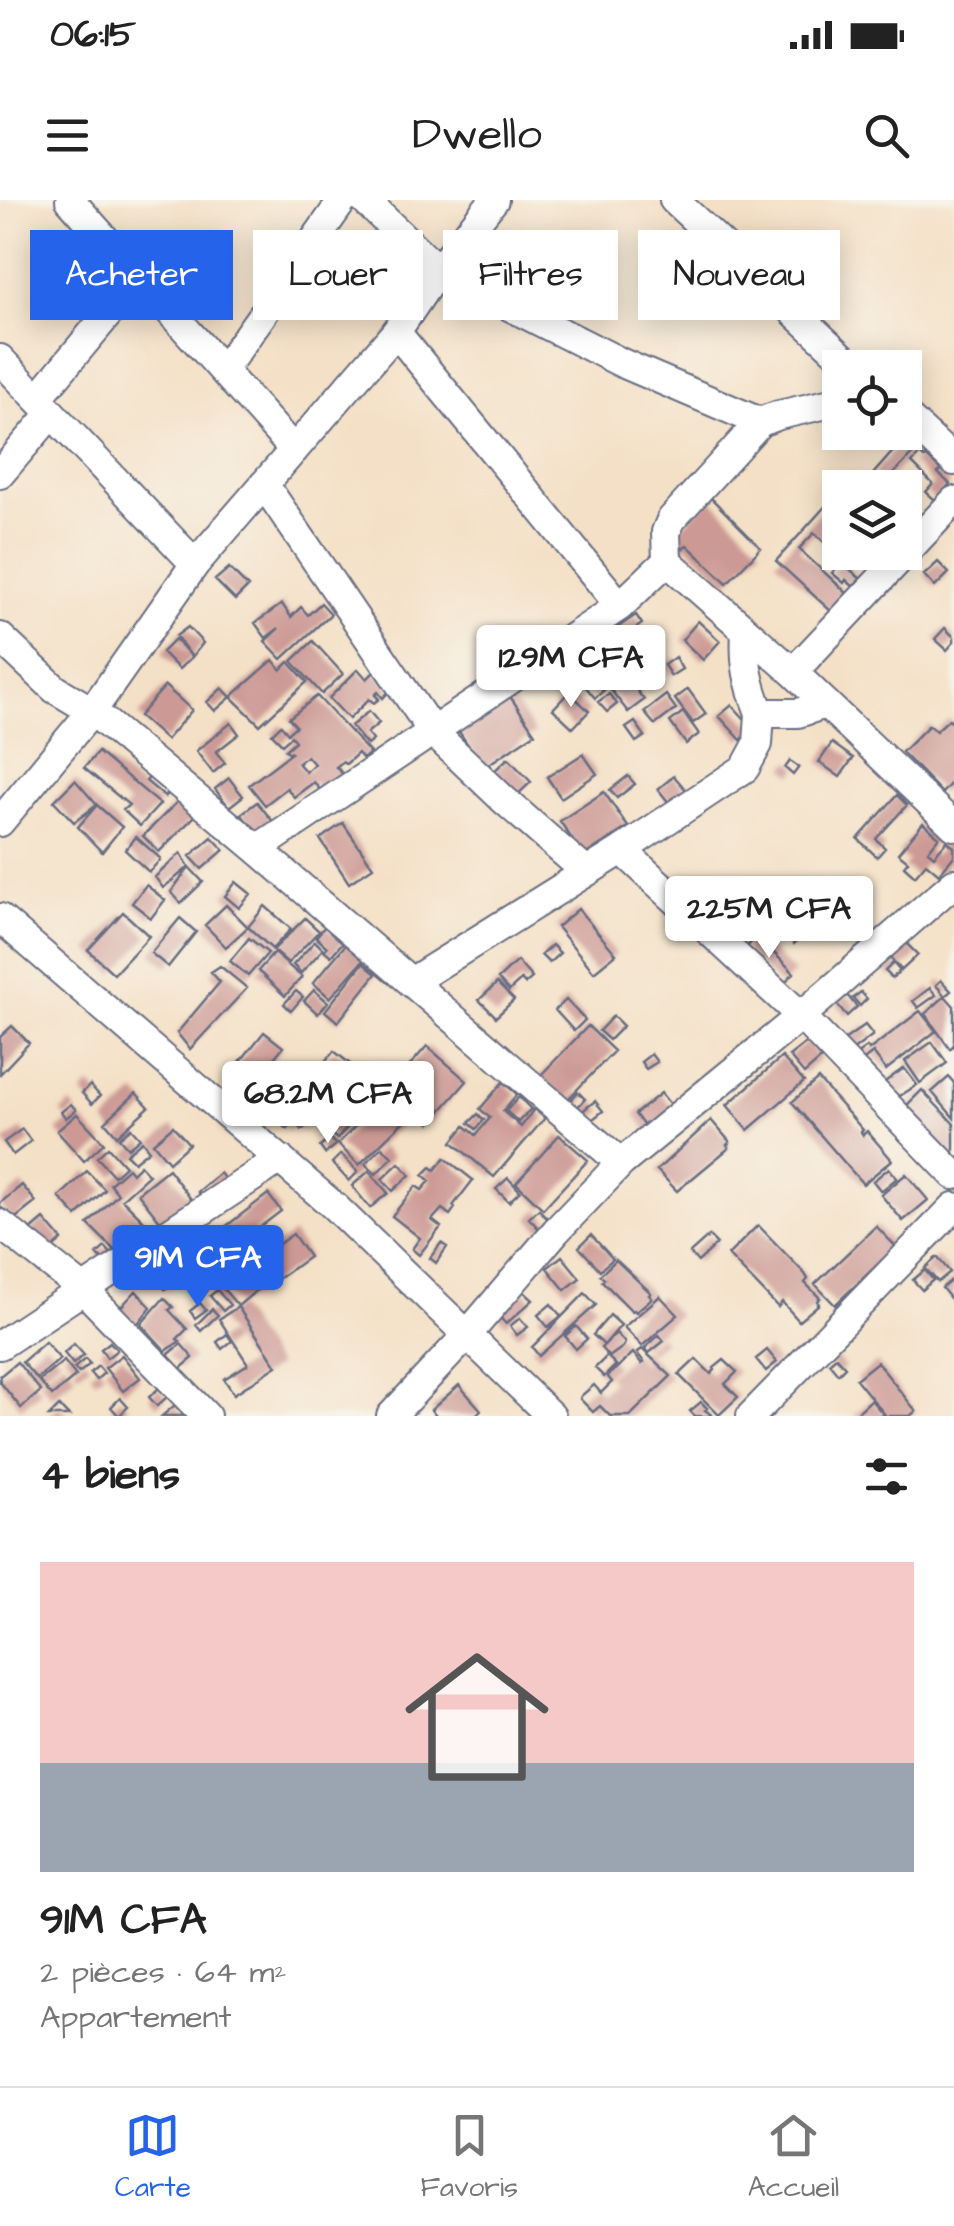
<!DOCTYPE html>
<html lang="fr">
<head>
<meta charset="utf-8">
<style>
	body { margin:0; font-family:"Architects Daughter",sans-serif; background:#f2f2f2; color:#222; height:100vh; display:flex; flex-direction:column; font-size:38px; white-space:nowrap }
	* { box-sizing:border-box; margin:0 }
	p { font-size:32px; color:#767676 }
	.icon { flex:none; width:55px; height:55px; fill:none; stroke:currentColor; stroke-width:2; stroke-linecap:round; stroke-linejoin:round }
	.map { position:relative; height:1216px; overflow:hidden }
	.details { display:flex; flex-direction:column; background:#fff; flex:1 }
	.details>* { flex:none }
	.hud { position:absolute; left:30px; top:30px; width:895px; height:90px; display:flex; gap:20px }
	.buttons { position:absolute; left:822px; top:150px; display:grid; gap:20px }
	.buttons a { display:grid; place-items:center; width:100px; height:100px; border-radius:0px; background:#fff; box-shadow:0 5px 25px #0003; font-size:50px }
	.price { position:absolute; translate:-50% -85px; padding:0 22px; border-radius:10px; background:#fff; color:#222; font-size:32px; line-height:65px; filter:drop-shadow(0 2px 5px #0008) }
	.price::after { content:''; position:absolute; left:50%; top:60px; width:30px; height:22px; margin-left:-15px; background:inherit; clip-path:polygon(0 0,100% 0,50% 100%) }
	.price.selected { background:#2563eb; color:#fff }
	ul { padding:0; list-style:none }
	li { display:grid; align-content:center; gap:20px; height:530px; padding:0 40px }
	li+li { border-top:2px solid #e0e0e0 }
	li span { display:grid; place-items:center; height:310px; border-radius:0px; color:#555 }
	li>.icon { margin-inline-start:auto }
	span .icon { width:180px; height:180px; fill:#fffc; stroke-width:1 }
	li b { font-size:42px }
	h2 { display:flex; justify-content:space-between; align-items:center; height:120px; padding:0 40px; font-size:42px }
	.chip { padding:0 35px; border-radius:0px; background:#fff; box-shadow:0 5px 25px #0003; font-size:35px; line-height:90px }
	.chip.selected { background:#2563eb; color:#fff }
	.status { display:flex; justify-content:space-between; align-items:center; height:70px; padding:0 50px; background:#fff; direction:ltr }
	.status svg { height:28px; fill:currentColor }
	header { display:flex; justify-content:space-between; align-items:center; height:130px; padding:0 40px; background:#fff; font-size:45px; font-weight:600 }
	.tabs { display:flex; justify-content:space-around; align-items:center; height:140px; border-top:2px solid #e0e0e0; background:#fff; font-size:28px; color:#767676 }
	.tabs a { display:grid; justify-items:center; gap:5px }
	.tabs .selected { color:#2563eb }
	.map>svg:first-child { display:block }
</style>
</head>
<body>
<div class="status"><b>06:15</b><svg viewBox="0 0 49 12"><path d="M0 12V9h3v3zM5 12V6h3v6zM10 12V3h3v9zM15 12V0h3v12zM26 1h20v11H26zM47 4h2v5h-2z"/></svg></div>
<header><svg class="icon" aria-label="menu" viewBox="0 0 24 24"><path d="M4 6h16M4 12h16M4 18h16"/></svg>Dwello<svg class="icon" aria-label="search" viewBox="0 0 24 24"><circle cx="10" cy="10" r="6"/><path d="M15 15l6 6"/></svg></header>
<div class="map">
<svg width="954" height="1216" viewBox="0 0 954 1216">
	<rect width="100%" height="100%" fill="#f7f3e8"/>
	<filter id="ink" filterUnits="userSpaceOnUse"><feTurbulence type="fractalNoise" baseFrequency=".01" numOctaves="2"/><feDisplacementMap in="SourceGraphic" scale="20" xChannelSelector="R" yChannelSelector="G"/><feConvolveMatrix kernelMatrix="1 2 1 2 8 2 1 2 1" color-interpolation-filters="sRGB"/></filter>
	<filter id="wash" filterUnits="userSpaceOnUse"><feTurbulence type="fractalNoise" baseFrequency=".0048" numOctaves="4" result="noise"/><feDisplacementMap in="SourceGraphic" scale="40" xChannelSelector="R" yChannelSelector="G"/><feGaussianBlur stdDeviation="2.25" result="paint"/><feColorMatrix in="noise" values="0 0 0 0 0 0 0 0 0 0 0 0 0 0 0 0 0 1.4 0 .05"/><feComposite in="paint" operator="in"/></filter>
	<g filter="url(#wash)">
		<rect width="100%" height="100%" fill="#f4e0c6"/>
		<g id="blocks">
			<!-- building -->
			<path fill="#cc9994" fill-rule="evenodd" d="M903,240L915,251L885,283L874,273Z
				M920,254L924,258L927,257L941,270L938,273L950,284L935,300L926,292L933,284L912,263Z
				M853,276L862,284L868,278L879,288H843Z
				M840,290V338L831,348L814,333L799,349L849,395L833,413L776,361Z
				M711,298L761,348L727,383L687,345L683,349L670,337Z
				M842,362L862,380L855,388L846,380L844,383L832,373Z
				M938,362L949,373L935,387L924,375Z
				M229,368L248,387L235,400L215,380Z
				M321,403L331,414L282,459L265,441L279,428L266,438L255,423L282,404L291,417L301,407L308,415Z
				M636,415L642,424L636,428L655,453L642,463L617,428Z
				M698,421L720,441L703,460L682,440Z
				M188,427L203,443L192,457L176,436Z
				M945,428L954,437V442L947,450L935,439Z
				M175,439L192,457L179,469L162,452Z
				M313,441L343,474L322,494L292,461Z
				M578,453L594,473L582,482L567,461Z
				M675,457L682,469L671,476L664,465Z
				M613,459L644,500L628,512L597,472Z
				M273,460L281,470L289,462L307,482L260,525L231,497Z
				M358,469L367,479L375,471L392,488L383,498L378,492L375,495L379,499L374,503L369,499L349,519L329,498Z
				M594,478L604,490L595,498L585,486Z
				M165,486L192,510L166,540L139,516Z
				M222,488L231,497L215,511L207,502Z
				M688,489L706,514L693,523L675,499Z
				M507,492L535,533L483,568L456,527Z
				M569,492L589,511L573,528L553,509Z
				M609,494L617,504L607,512L598,502Z
				M666,495L676,509L655,525L644,512Z
				M317,496L370,553L363,559L358,553L346,564L342,562L336,567L345,576L324,595L314,582L294,597L287,588L265,605L249,585L291,553L285,550L295,541L291,536L282,544L272,534L281,525L288,533L296,526L289,518ZM307,556L314,564L306,572L298,563Z
				M732,505L754,529L741,540L719,516Z
				M369,511L379,523L367,533L373,540L367,545L351,526Z
				M683,512L699,534L686,544L670,522Z
				M949,519L954,524V580L942,593L902,552L929,525L936,531Z
				M635,522L645,536L636,542L626,528Z
				M231,523L239,534L216,552L225,563L213,573L196,551Z
				M832,543L853,558L840,577L819,562Z
				M98,552L160,604L140,626L123,610L129,605L84,568Z
				M583,554L597,574L561,598L547,577Z
				M508,558L531,582L514,598L491,574Z
				M790,561L799,567L793,575L785,568Z
				M153,573L172,589L165,597L146,581Z
				M628,576L635,584L617,598L610,590Z
				M674,576L686,590L669,603L658,589Z
				M229,578L243,596L229,607L215,589Z
				M75,580L97,605L122,627L102,652L78,627L97,605L74,622L54,601Z
				M604,592L628,627L583,656L560,621Z
				M897,595L907,605L876,639L885,648L877,657L858,639Z
				M180,599L196,615L159,652L143,636Z
				M257,602L275,624L259,637L241,614Z
				M343,623L373,667L349,683L320,639Z
				M923,623L939,637L928,651L934,656L947,641L954,647V656L939,674L926,663L915,676L904,666L908,661L898,653Z
				M136,637L161,659L149,672L125,650Z
				M212,637L224,650L202,669L190,656Z
				M181,653L189,667L203,682L181,703L171,692L189,667L163,688L155,677Z
				M236,682L251,694L239,708L225,696Z
				M146,685L165,700L151,718L132,703Z
				M226,705L248,727L226,747L205,725Z
				M776,705L790,716L782,725L769,714Z
				M265,706L291,729L272,749L248,727Z
				M578,709L616,754L594,772L557,727Z
				M123,712L149,736L114,774L88,750Z
				M180,718L196,732L168,767L151,753Z
				M305,718L319,731L288,763L273,750Z
				M791,719L804,734L794,744L781,728Z
				M325,726L343,742L331,756L324,750L327,747L316,737Z
				M757,736L794,773L781,786L744,750Z
				M249,738L268,753L248,776L230,761Z
				M315,741L323,749L301,773L293,765Z
				M905,742L918,755L902,770L889,757Z
				M347,743L365,758L330,798L313,783Z
				M552,745L560,753L549,763L541,755Z
				M274,753L302,777L285,796L258,771Z
				M517,761L532,778L525,784L521,780L509,791L498,779Z
				M363,763L376,774L338,822L325,811Z
				M893,763L900,771L892,778L885,771Z
				M220,766L247,788L190,849L177,833L220,782L211,772Z
				M941,780L951,791L945,796L954,806V845L950,849L925,814L945,796L936,785Z
				M497,783L514,800L496,817L479,800Z
				M930,788L936,795L918,808L913,801Z
				M314,790L328,802L318,814L304,801Z
				M296,791L303,797L291,811L284,804Z
				M861,792L867,799L860,806L853,798Z
				M847,795L857,807L847,816L837,804Z
				M566,800L585,820L574,831L555,810Z
				M920,811L936,831L886,870L873,853L861,862L856,855L867,847L869,850Z
				M613,816L623,826L609,840L599,831Z
				M865,825L873,835L852,851L844,840Z
				M12,826L29,843L0,874V837Z
				M588,826L614,851L566,901L540,876Z
				M264,832L283,847L249,889L230,874Z
				M807,842L821,859L804,874L789,856Z
				M932,842L947,863L920,883L905,861Z
				M427,846L467,881L430,923L390,888Z
				M334,851L380,888L364,907L350,895L332,918L301,892Z
				M651,854L657,862L646,869L641,862Z
				M782,857L804,882L748,930L727,905Z
				M904,868L917,885L895,899L882,884Z
				M949,877L954,883V918L932,892Z
				M818,879L863,930L861,932L863,935L867,931L892,960L863,984L792,902Z
				M503,882L517,894L503,911L521,927L534,909L545,918L494,977L452,942L465,926L476,935L490,918L480,909Z
				M90,885L100,896L92,904L82,893Z
				M922,890L954,924V959L905,907Z
				M578,892L585,899L576,909L569,902Z
				M136,893L149,907L117,936L105,922Z
				M661,893L676,912L649,933L635,914Z
				M385,896L407,918L359,965L338,944Z
				M519,897L531,909L518,922L506,911Z
				M355,900L364,909L337,939L328,931Z
				M595,901L603,911L588,923L580,913Z
				M71,904L76,910L66,918L61,912Z
				M296,905L302,910L288,929L281,924Z
				M308,913L313,920L302,930L296,923Z
				M77,914L104,943L84,961L57,931Z
				M478,914L484,920L476,929L469,923Z
				M711,920L730,942L727,945L729,948L677,991L657,970Z
				M173,926L189,944L169,962L153,943Z
				M131,928L140,938L128,948L119,938Z
				M22,929L31,941L13,955L4,942Z
				M559,935L588,960L543,1009L516,983Z
				M330,938L336,945L325,954L320,947Z
				M142,941L149,950L134,962L126,954Z
				M108,947L125,966L114,976L97,957Z
				M382,947L392,957L376,974L365,964Z
				M341,954L358,972L349,981L332,963Z
				M445,958L473,980L453,1006L455,1008L450,1015L442,1009L432,1020L441,1027L419,1055L412,1049L420,1038L392,1016L416,986L422,990L430,981L423,975L431,967L435,970Z
				M399,963L410,975L393,991L382,979Z
				M140,965L149,975L122,999L151,1028L121,1057L88,1024L118,994L110,984L128,968L132,973Z
				M889,968L897,978L881,991L873,981Z
				M168,969L194,1003L164,1026L138,993Z
				M87,971L105,990L77,1016L59,997Z
				M369,971L388,993L370,1008L352,986Z
				M220,973L226,981L204,999L198,992Z
				M906,974L928,1000L903,1021L881,995Z
				M508,978L520,991L509,1002L496,989Z
				M22,985L36,1002L12,1021L0,1006V1003Z
				M268,994L281,1011L234,1047L220,1031Z
				M539,1009L550,1022L540,1030L529,1018Z
				M44,1019L62,1040L48,1052L30,1031Z
				M758,1025L805,1074L808,1079L805,1083L820,1098L817,1101L819,1104L799,1121L782,1102L778,1107L728,1055Z
				M876,1026L896,1047L835,1105L815,1084Z
				M218,1031L233,1050L209,1070L193,1051Z
				M293,1034L309,1057L269,1085L253,1062Z
				M591,1035L613,1059L600,1070L579,1047Z
				M709,1036L717,1044L698,1062L690,1053Z
				M441,1043L447,1047L436,1063L430,1058Z
				M105,1047L114,1057L106,1064L97,1054Z
				M562,1056L580,1078L565,1090L547,1068Z
				M937,1057L950,1072L938,1082L925,1068Z
				M616,1060L651,1093L649,1095L652,1098L636,1112L634,1110L632,1111L602,1081L604,1079L600,1075Z
				M173,1064L182,1075L165,1089L156,1078Z
				M248,1064L264,1084L238,1106L221,1086Z
				M925,1070L933,1080L922,1090L913,1080Z
				M954,1078V1103L942,1088Z
				M217,1090L230,1105L223,1111L210,1096Z
				M522,1090L533,1100L506,1124L496,1113Z
				M136,1091L151,1107L135,1127L118,1110Z
				M585,1093L596,1105L539,1156L532,1147Z
				M660,1096L678,1115L642,1146L624,1127Z
				M164,1098L173,1107L169,1110L187,1129L177,1139L180,1141L166,1151L141,1124Z
				M200,1103L206,1110L195,1118L190,1111Z
				M551,1104L561,1116L548,1127L538,1115Z
				M238,1107L277,1166L234,1194L224,1179L248,1164L219,1119Z
				M212,1109L218,1115L201,1131L196,1125Z
				M610,1115L621,1125L604,1145L593,1135Z
				M520,1118L528,1127L517,1135L510,1126Z
				M576,1126L587,1139L576,1149L565,1136Z
				M616,1133L625,1143L623,1147L609,1157L601,1148Z
				M227,1134L232,1141L222,1149L217,1142Z
				M659,1135L664,1141L649,1153L645,1148Z
				M45,1142L60,1159L37,1179L22,1162Z
				M110,1142L117,1150L107,1158L101,1149Z
				M74,1144L84,1155L73,1164L64,1153Z
				M181,1144L193,1158L180,1169L168,1155Z
				M642,1149L671,1176L630,1216H610L600,1206L593,1212L580,1199L581,1196L594,1185L601,1193L612,1182L608,1177L609,1175L633,1153L642,1164L644,1162L637,1153Z
				M767,1150L777,1162L766,1171L756,1159Z
				M122,1155L140,1178L123,1191L105,1168Z
				M607,1156L616,1165L604,1177L595,1168Z
				M836,1157L845,1167L838,1174L829,1163Z
				M85,1159L90,1164L79,1173L74,1168Z
				M696,1159L711,1174L715,1170L714,1168L724,1160L737,1172L725,1184L738,1197L719,1215L679,1175Z
				M64,1161L76,1176L52,1196L39,1181Z
				M17,1162L41,1191L21,1208L0,1182V1176Z
				M877,1162L916,1211L910,1216H886L856,1179Z
				M98,1166L104,1173L96,1180L90,1173Z
				M459,1185L481,1210L475,1216H436L431,1210Z
				M159,1188L167,1197L157,1206L149,1197Z
				M120,1198L128,1207L119,1216L111,1207Z
				M871,1200L885,1216H853L859,1211Z
				M701,1202L707,1208L705,1210L713,1216H695L690,1211Z
				M175,1205L184,1216H162Z
				M59,1206L69,1216H49Z"/>
		</g>
	</g>
	<g filter="url(#ink)">
		<use href="#blocks" fill-opacity="0" stroke="#676d82" stroke-width="2.5"/>
		<g fill="none" stroke-linecap="round" stroke-linejoin="round">
			<defs>
				<path id="minor" d="M70,0L294,250
					M364,0L438,70L622,163L760,222
					M674,0L854,168
					M396,132L620,406
					M0,159L195,364
					M223,170L343,0
					M38,198L140,76
					M840,201L779,215L760,222L671,320L666,332L667,361L793,472L954,626
					M905,215L954,261
					M0,274L51,214
					M264,284L432,531L503,599L585,671
					M746,431C744,464 748,482 760,513
					M0,437L55,489L92,511L257,649L621,963
					M793,472L954,301
					M0,622L92,511L195,364L396,132L438,70L494,0
					M257,649L620,406L667,361
					M622,650L801,816L954,975
					M0,718L335,1007L551,1216
					M411,782L622,650L745,568L758,544L760,513H798L826,504
					M0,1024L84,1090L206,1216
					M0,1145L280,959
					M391,1216L467,1135L556,1031L621,963L801,816L954,683
					M751,1216L954,1007"/>
			</defs>
			<!-- minor casing -->
			<use href="#minor" stroke="#676d82" stroke-width="32"/>
			<!-- minor -->
			<use href="#minor" stroke="#fff" stroke-width="28"/>
		</g>
	</g>
</svg>
<div class="buttons">
<a><svg class="icon" aria-label="locate" viewBox="0 0 24 24"><circle cx="12" cy="12" r="6"/><path d="M12 2v4M12 18v4M2 12h4M18 12h4"/></svg></a>
<a><svg class="icon" aria-label="layers" viewBox="0 0 24 24"><path d="M12 4l9 5-9 5-9-5zM3 14l9 5 9-5"/></svg></a>
</div>
<b class="price" style="left:571px;top:510px">129M CFA</b>
<b class="price" style="left:769px;top:761px">225M CFA</b>
<b class="price" style="left:328px;top:946px">68.2M CFA</b>
<b class="price selected" style="left:198px;top:1110px">91M CFA</b>
<div class="hud">
<a class="chip selected">Acheter</a>
<a class="chip">Louer</a>
<a class="chip">Filtres</a>
<a class="chip">Nouveau</a>
</div>
</div>
<section class="details">
<h2>4 biens<svg class="icon" aria-label="filters" viewBox="0 0 24 24"><path d="M4 7h16M4 17h16"/><circle cx="9" cy="7" r="2"/><circle cx="15" cy="17" r="2"/></svg></h2>
<ul>
<li><span style="background:linear-gradient(#f6c9c9 65%,#9aa5b1 0)"><svg class="icon" aria-label="home" viewBox="0 0 24 24"><path d="M3 11l9-7 9 7M6 9v11h12V9"/></svg></span><div><b>91M CFA</b><p>2 pièces · 64 m²</p><p>Appartement</p></div></li>
</ul>
</section>
<nav class="tabs">
<a class="selected"><svg class="icon" aria-label="map" viewBox="0 0 24 24"><path d="M3 6l6-2 6 2 6-2v14l-6 2-6-2-6 2zM9 4v14M15 6v14"/></svg>Carte</a>
<a><svg class="icon" aria-label="saved" viewBox="0 0 24 24"><path d="M7 4h10v16l-5-4-5 4z"/></svg>Favoris</a>
<a><svg class="icon" aria-label="home" viewBox="0 0 24 24"><path d="M3 11l9-7 9 7M6 9v11h12V9"/></svg>Accueil</a>
</nav>
</body>
</html>
